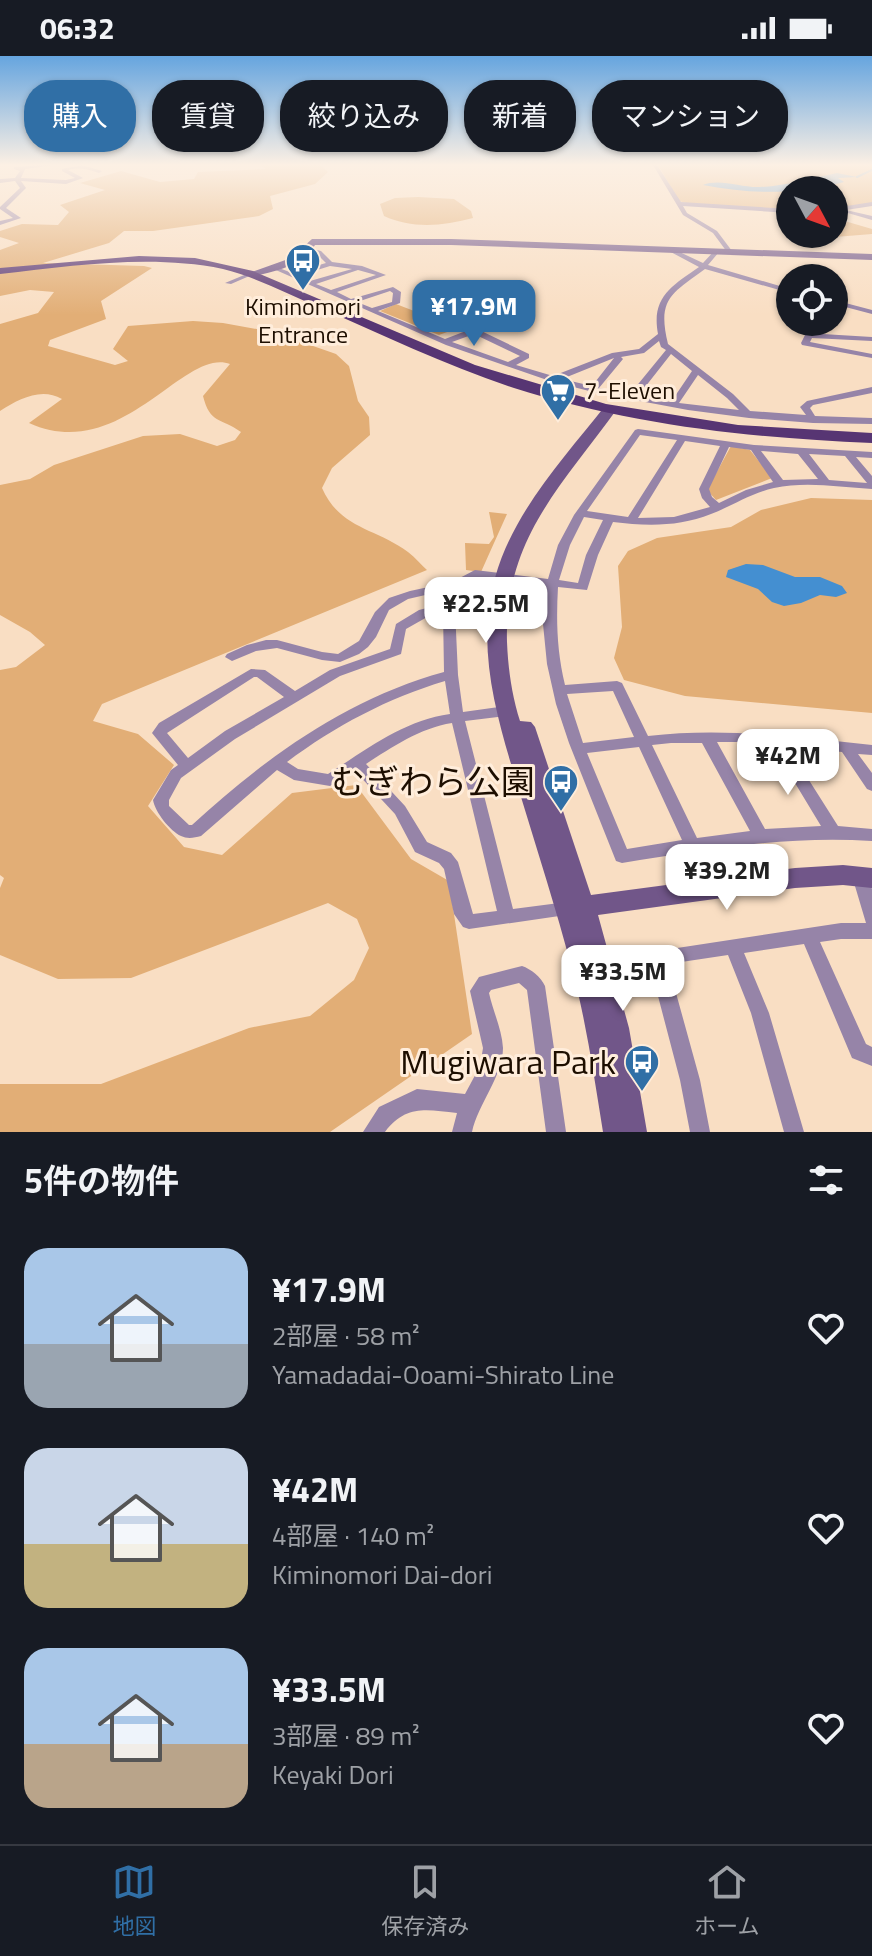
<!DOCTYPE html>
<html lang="ja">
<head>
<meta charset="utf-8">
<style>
	body { margin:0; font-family:"Titillium Web","Noto Sans JP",sans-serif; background:#242831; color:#f1f3f6; height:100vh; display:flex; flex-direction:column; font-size:30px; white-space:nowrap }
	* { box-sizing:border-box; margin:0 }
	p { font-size:26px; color:#9ea1a6 }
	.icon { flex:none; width:44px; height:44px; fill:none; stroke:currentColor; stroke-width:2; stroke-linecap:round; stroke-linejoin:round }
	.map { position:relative; height:1076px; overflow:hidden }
	.details { display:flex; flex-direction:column; background:#171b24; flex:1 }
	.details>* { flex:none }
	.guide { position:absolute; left:24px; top:24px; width:824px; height:72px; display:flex; gap:16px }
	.needle { width:52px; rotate:131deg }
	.buttons { position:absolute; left:776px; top:120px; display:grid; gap:16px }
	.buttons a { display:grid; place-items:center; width:72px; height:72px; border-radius:50%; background:#171b24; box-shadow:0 2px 6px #0004; font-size:40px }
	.price { position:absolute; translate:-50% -68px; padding:0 18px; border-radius:16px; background:#fff; color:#222; font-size:26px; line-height:52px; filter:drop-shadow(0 2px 4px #0008) }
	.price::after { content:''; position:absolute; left:50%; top:48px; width:24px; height:18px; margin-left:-12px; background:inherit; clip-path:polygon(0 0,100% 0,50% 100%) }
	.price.on { background:#306fa6; color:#fff }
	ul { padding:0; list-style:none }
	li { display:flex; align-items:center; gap:24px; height:200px; padding:0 24px }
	li span { display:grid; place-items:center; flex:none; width:224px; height:160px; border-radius:24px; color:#555 }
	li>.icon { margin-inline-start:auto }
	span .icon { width:96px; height:96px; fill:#fffc; stroke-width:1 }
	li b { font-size:34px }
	h2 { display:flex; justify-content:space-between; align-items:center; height:96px; padding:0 24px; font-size:34px }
	.tag { padding:0 28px; border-radius:32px; background:#171b24; box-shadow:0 2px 6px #0004; font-size:28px; line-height:72px }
	.tag.on { background:#306fa6; color:#fff }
	.status { display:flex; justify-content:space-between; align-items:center; height:56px; padding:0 40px; background:#171b24; direction:ltr }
	.status svg { height:22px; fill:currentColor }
	.tabs { display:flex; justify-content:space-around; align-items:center; height:112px; border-top:2px solid #363941; background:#171b24; font-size:22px; color:#9ea1a6 }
	.tabs a { display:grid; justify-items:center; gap:4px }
	.tabs .on { color:#306fa6 }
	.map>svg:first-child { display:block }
</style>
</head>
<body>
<div class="status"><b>06:32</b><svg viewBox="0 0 49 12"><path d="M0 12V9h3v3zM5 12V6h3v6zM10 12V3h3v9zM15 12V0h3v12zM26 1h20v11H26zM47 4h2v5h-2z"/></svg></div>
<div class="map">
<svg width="872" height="1076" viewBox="0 0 872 1076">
	<rect width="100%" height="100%" fill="#f9dec3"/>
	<!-- green -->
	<path fill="#e2ae76" d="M213,109H321L328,116L315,128L270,140L273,153L259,160L153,175H124L109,187L43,207L144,210L152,212L101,245L106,263L50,284L48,290L115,309L128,305L113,293L128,270L193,265L223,267L273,276L336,298L349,310L358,345L369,361L370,379L332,412L322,432C340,473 376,472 408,496C415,501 421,509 427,514L102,648L93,665L138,678L174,709L148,750L184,791L222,799L292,737L356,729L411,803L449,825L472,978L330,1076H0V1028H101L249,972L310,960L354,924L369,892L357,863L328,847L131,922L58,923L0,899V832L4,822L0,819V614L16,611L45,589L30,576L0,559V429L30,423L54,409L143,380L180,378L217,390L235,384L241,376C220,361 210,368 203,340L230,308C183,291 122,409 29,367L62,343C41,331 19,343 0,355V268L38,257L54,236L30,234L0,240V194L19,187L0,181V175L22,168L58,169L69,156L60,149L105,134L80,127L121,115L160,126L194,123L198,116L266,113L259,109Z
		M658,109H872V147L834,153V134H790V154L686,147L679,145Z
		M418,141L454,143L471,155L473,162C443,170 412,173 384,160L380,148L395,142Z
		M848,166L872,173V178L810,183L795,181L834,178V169Z
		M396,248L458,272L439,279L380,255Z
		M731,390L750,394L772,422L716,444L707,434Z
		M811,442L872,444V657L685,640L624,624L614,602L622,571L618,510L628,495L657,482L731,471L761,454Z
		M489,456L507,458L481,516L466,514L465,487L489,488L494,481Z"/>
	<!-- water -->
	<path fill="#448fd1" d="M837,117L857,121L838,122L844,126C797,138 754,139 703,129C720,122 742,132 760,131C786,130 812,122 837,117Z
		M746,508L763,509L795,521H820L842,530L847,537L836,541L820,539L801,547L784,550L772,546L758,533L726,521L728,514Z"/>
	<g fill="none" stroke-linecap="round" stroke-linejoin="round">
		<!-- stream -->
		<path stroke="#448fd1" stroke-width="2" d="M857,121L872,114"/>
		<!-- street -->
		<path fill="#9684a8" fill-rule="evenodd" d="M38,109H56L25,113L21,122L66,124L75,122L62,115V113L82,109L102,115L99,117C88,113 79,111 68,114L83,122L66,128L21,125L26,132L6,152L21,162L0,169V165L13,162L0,153V151L20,132L15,125L0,127V123L15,122L20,115L14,113V111Z
			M653,109H657L681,146L790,153V157L683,150L687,157L717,175L732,195L727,196L713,177L683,159Z
			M872,146V150L846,154L872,160V164L841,155L834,156V152Z
			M309,192L321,195L332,206L362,210L386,219L337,236L351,243L393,231L401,236L400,247L378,255L445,283L471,273H477L529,298V302L516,309L553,320L612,297L639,293L658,278C651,241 672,230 699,211L667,194V192H671L703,207L715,194H719V196L708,209L790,233V237L705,213C671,238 657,243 668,288L733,338L750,355L806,359L800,351L807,345L872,331V337L813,349L810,352L815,360L872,362V368L813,367L749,362L688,354L597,337L550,325L446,289L269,211L274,210L292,217L326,207L317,198L307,195V193ZM330,210L352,213L310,225L298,220ZM358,214L376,219L331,234L316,228ZM390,235L393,237L392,246L372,252L357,246ZM474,278L520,300L508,306L452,286ZM659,285L661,291L666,294L630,338L599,332L623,303L621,301L644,297ZM671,298L692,315L671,346L638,340ZM614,302L592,330L562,323ZM698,319L727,342L739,354L679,347Z
			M249,217L254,218L231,228L225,227Z
			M834,244L872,254V258L834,248Z
			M806,277L872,281V285L812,282L810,286L872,298V302L802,289L801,287Z
			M638,373L754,389L872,396V402L856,401L872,420V433C839,431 806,425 774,432C751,437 732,450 711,458C679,471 646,470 613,466L598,499L587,534L558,531C556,565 557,596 565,629L617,625L622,627L648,680C723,671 797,681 872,689V699L858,698L872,717V735L867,733L842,696L788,691L838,770L872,773V785C787,779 706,794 622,807L616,805L569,687L556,648L547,608L543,568L546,530L477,521L460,531L408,543L389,554L376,581L368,591L359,598L340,606L322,604L277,592L256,595L232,605L225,601L227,598L247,589L266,584H277L322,596L338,598L359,585L375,556L389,542L410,535L452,526L475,514L548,523L558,489L574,459L635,374ZM640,379L677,384L628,461L587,455ZM685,385L720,390L699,433L702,442L710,451L674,461L638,462ZM729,391L751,394L773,426L746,434L719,447L712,441L709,433ZM761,395L798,398L818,423L783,424ZM809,398L845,400L867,427L829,424ZM584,461L603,464L586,499L578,527L559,524L570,489ZM613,635L634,681L583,687L567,638ZM717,686H741L772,689L821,770L765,773ZM671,687H702L750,775L697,782L652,689ZM639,691L682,784L627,793L587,697Z
			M442,548L453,550L455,553L458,619L463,656L506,650L511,652L513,655L511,658L506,660L465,665L513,853L567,846L573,848L576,853L573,858L469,873L463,871L454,858L444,813L439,807L415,796L395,758L355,715L330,730L294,724L277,714L201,780C194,782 187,783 181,780C170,775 155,756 153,744L171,714L178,709L152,677L159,667L251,613L265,614L295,635L330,614L390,593L396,568L419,554ZM436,556H443L444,616C346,643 265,702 192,769H189L169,750V744L181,722L235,683L340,620L401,598L406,573ZM254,621H257L284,641L225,675L188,702L167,677ZM445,625L450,658C404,664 366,694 328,718L298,713L287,706C335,670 388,642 445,625ZM452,667L497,855L473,858L458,806L451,797L427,786L405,750L366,708C392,691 420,672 452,667Z
			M860,813L866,815L872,833V883H841L820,886L866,988L872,991V1010L852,1002L804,888L744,897L769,957L804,1076H784L751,957L728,899L668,908L700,1024L710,1076H690L680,1024L648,902L651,896L841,867H866L852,820L854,815Z
			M522,910C531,913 541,921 545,930L566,1076H546L527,934L519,927L491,934L489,937C493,955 502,974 503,992C503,1020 478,1048 472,1076H452L457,1057C427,1054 406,1048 385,1076H363L379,1051L417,1033L465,1038L480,1010L483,992L470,935L479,921Z"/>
		<!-- secondary -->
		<path fill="#715689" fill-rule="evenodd" d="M312,183H451L872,198V204L451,189H315C302,211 274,215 251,221L246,218L291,202Z
			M610,349L617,353C561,431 504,483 507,586C508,612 512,640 520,665L531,666L535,671L591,839L795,812L843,809L872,812V832L843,829L795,832L598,859L629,972L647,1076H603C594,1020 586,964 571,909C556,853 538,797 521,741C500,671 474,596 495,522C513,456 564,402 605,350Z"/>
		<!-- primary -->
		<path fill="#573573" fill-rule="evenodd" d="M139,200L195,202L253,215L475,309L606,348L738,369L872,377V387C750,382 631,369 514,332C447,310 383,279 319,251C288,238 256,221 223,213C150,198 73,210 0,218V212Z"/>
	</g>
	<!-- sky -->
	<linearGradient id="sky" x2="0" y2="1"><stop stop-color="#66a5df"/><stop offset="0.42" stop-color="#fcf0e4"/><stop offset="1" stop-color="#fcf0e4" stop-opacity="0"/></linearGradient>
	<rect width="872" height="259" fill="url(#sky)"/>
	<!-- icons -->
	<defs>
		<symbol id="bus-pin" viewBox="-11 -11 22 30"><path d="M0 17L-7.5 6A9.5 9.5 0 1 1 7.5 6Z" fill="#306fa6" stroke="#ffeddb"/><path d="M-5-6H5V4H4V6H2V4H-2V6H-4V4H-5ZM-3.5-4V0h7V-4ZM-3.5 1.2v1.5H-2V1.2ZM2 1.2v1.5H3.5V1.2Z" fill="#fff"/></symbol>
		<symbol id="supermarket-pin" viewBox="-11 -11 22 30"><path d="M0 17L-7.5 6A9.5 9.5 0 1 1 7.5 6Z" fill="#306fa6" stroke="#ffeddb"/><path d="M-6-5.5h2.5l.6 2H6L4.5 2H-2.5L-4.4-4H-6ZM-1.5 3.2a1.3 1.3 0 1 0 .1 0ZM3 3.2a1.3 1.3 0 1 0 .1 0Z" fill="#fff"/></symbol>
	</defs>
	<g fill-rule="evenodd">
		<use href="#bus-pin" x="283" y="185" width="40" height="54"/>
		<use href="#supermarket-pin" x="538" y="315" width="40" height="54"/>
		<use href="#bus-pin" x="541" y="706" width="40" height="54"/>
		<use href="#bus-pin" x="622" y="986" width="40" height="54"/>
	</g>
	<g text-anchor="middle" stroke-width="6" stroke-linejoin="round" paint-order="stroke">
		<!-- far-poi labels -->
		<g font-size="24" fill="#1d0e00" stroke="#ffeddb">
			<text x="303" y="259">Kiminomori<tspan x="303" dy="28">Entrance</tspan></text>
			<text x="584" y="343" text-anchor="start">7-Eleven</text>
		</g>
		<!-- near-poi labels -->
		<g font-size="34" fill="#1d0e00" stroke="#ffeddb" text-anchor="end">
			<text x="535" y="738">むぎわら公園</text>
			<text x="616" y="1018">Mugiwara Park</text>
		</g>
	</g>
</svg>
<div class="buttons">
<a><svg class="needle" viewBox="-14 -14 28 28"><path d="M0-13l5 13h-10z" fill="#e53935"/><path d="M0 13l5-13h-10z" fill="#9ea1a6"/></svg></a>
<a><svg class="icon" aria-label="locate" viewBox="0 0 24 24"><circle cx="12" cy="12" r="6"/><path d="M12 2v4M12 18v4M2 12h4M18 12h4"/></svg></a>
</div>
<b class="price on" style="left:474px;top:292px">¥17.9M</b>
<b class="price" style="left:486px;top:589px">¥22.5M</b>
<b class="price" style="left:788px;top:741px">¥42M</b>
<b class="price" style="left:727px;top:856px">¥39.2M</b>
<b class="price" style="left:623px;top:957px">¥33.5M</b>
<div class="guide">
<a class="tag on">購入</a>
<a class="tag">賃貸</a>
<a class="tag">絞り込み</a>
<a class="tag">新着</a>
<a class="tag">マンション</a>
</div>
</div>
<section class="details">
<h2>5件の物件<svg class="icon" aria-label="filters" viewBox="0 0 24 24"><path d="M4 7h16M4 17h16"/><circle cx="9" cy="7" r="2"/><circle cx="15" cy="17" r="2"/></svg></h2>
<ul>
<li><span style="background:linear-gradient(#a9c7e8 60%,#9aa5b1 0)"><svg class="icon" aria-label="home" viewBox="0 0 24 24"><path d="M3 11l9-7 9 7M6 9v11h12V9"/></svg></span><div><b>¥17.9M</b><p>2部屋 · 58 m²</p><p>Yamadadai-Ooami-Shirato Line</p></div><svg class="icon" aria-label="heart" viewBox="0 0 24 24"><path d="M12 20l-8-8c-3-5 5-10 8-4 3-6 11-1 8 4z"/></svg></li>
<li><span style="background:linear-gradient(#c9d6e8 60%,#c2b280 0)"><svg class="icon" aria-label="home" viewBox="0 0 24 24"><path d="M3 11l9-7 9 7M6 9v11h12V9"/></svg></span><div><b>¥42M</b><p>4部屋 · 140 m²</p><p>Kiminomori Dai-dori</p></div><svg class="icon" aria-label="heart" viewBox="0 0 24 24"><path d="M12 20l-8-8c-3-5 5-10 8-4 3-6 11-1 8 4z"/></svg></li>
<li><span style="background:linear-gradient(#a9c7e8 60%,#b9a48a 0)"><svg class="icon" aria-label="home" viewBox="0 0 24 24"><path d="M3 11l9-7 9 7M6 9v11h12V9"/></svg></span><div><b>¥33.5M</b><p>3部屋 · 89 m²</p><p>Keyaki Dori</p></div><svg class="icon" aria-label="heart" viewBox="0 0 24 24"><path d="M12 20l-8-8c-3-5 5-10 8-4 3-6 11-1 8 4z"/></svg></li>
</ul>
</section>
<nav class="tabs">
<a class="on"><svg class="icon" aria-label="map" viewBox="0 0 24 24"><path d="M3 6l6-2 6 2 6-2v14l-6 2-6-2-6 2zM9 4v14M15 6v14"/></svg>地図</a>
<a><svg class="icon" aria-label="saved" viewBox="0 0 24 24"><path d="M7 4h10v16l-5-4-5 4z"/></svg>保存済み</a>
<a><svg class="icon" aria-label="home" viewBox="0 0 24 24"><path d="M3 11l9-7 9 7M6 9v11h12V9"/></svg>ホーム</a>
</nav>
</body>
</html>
